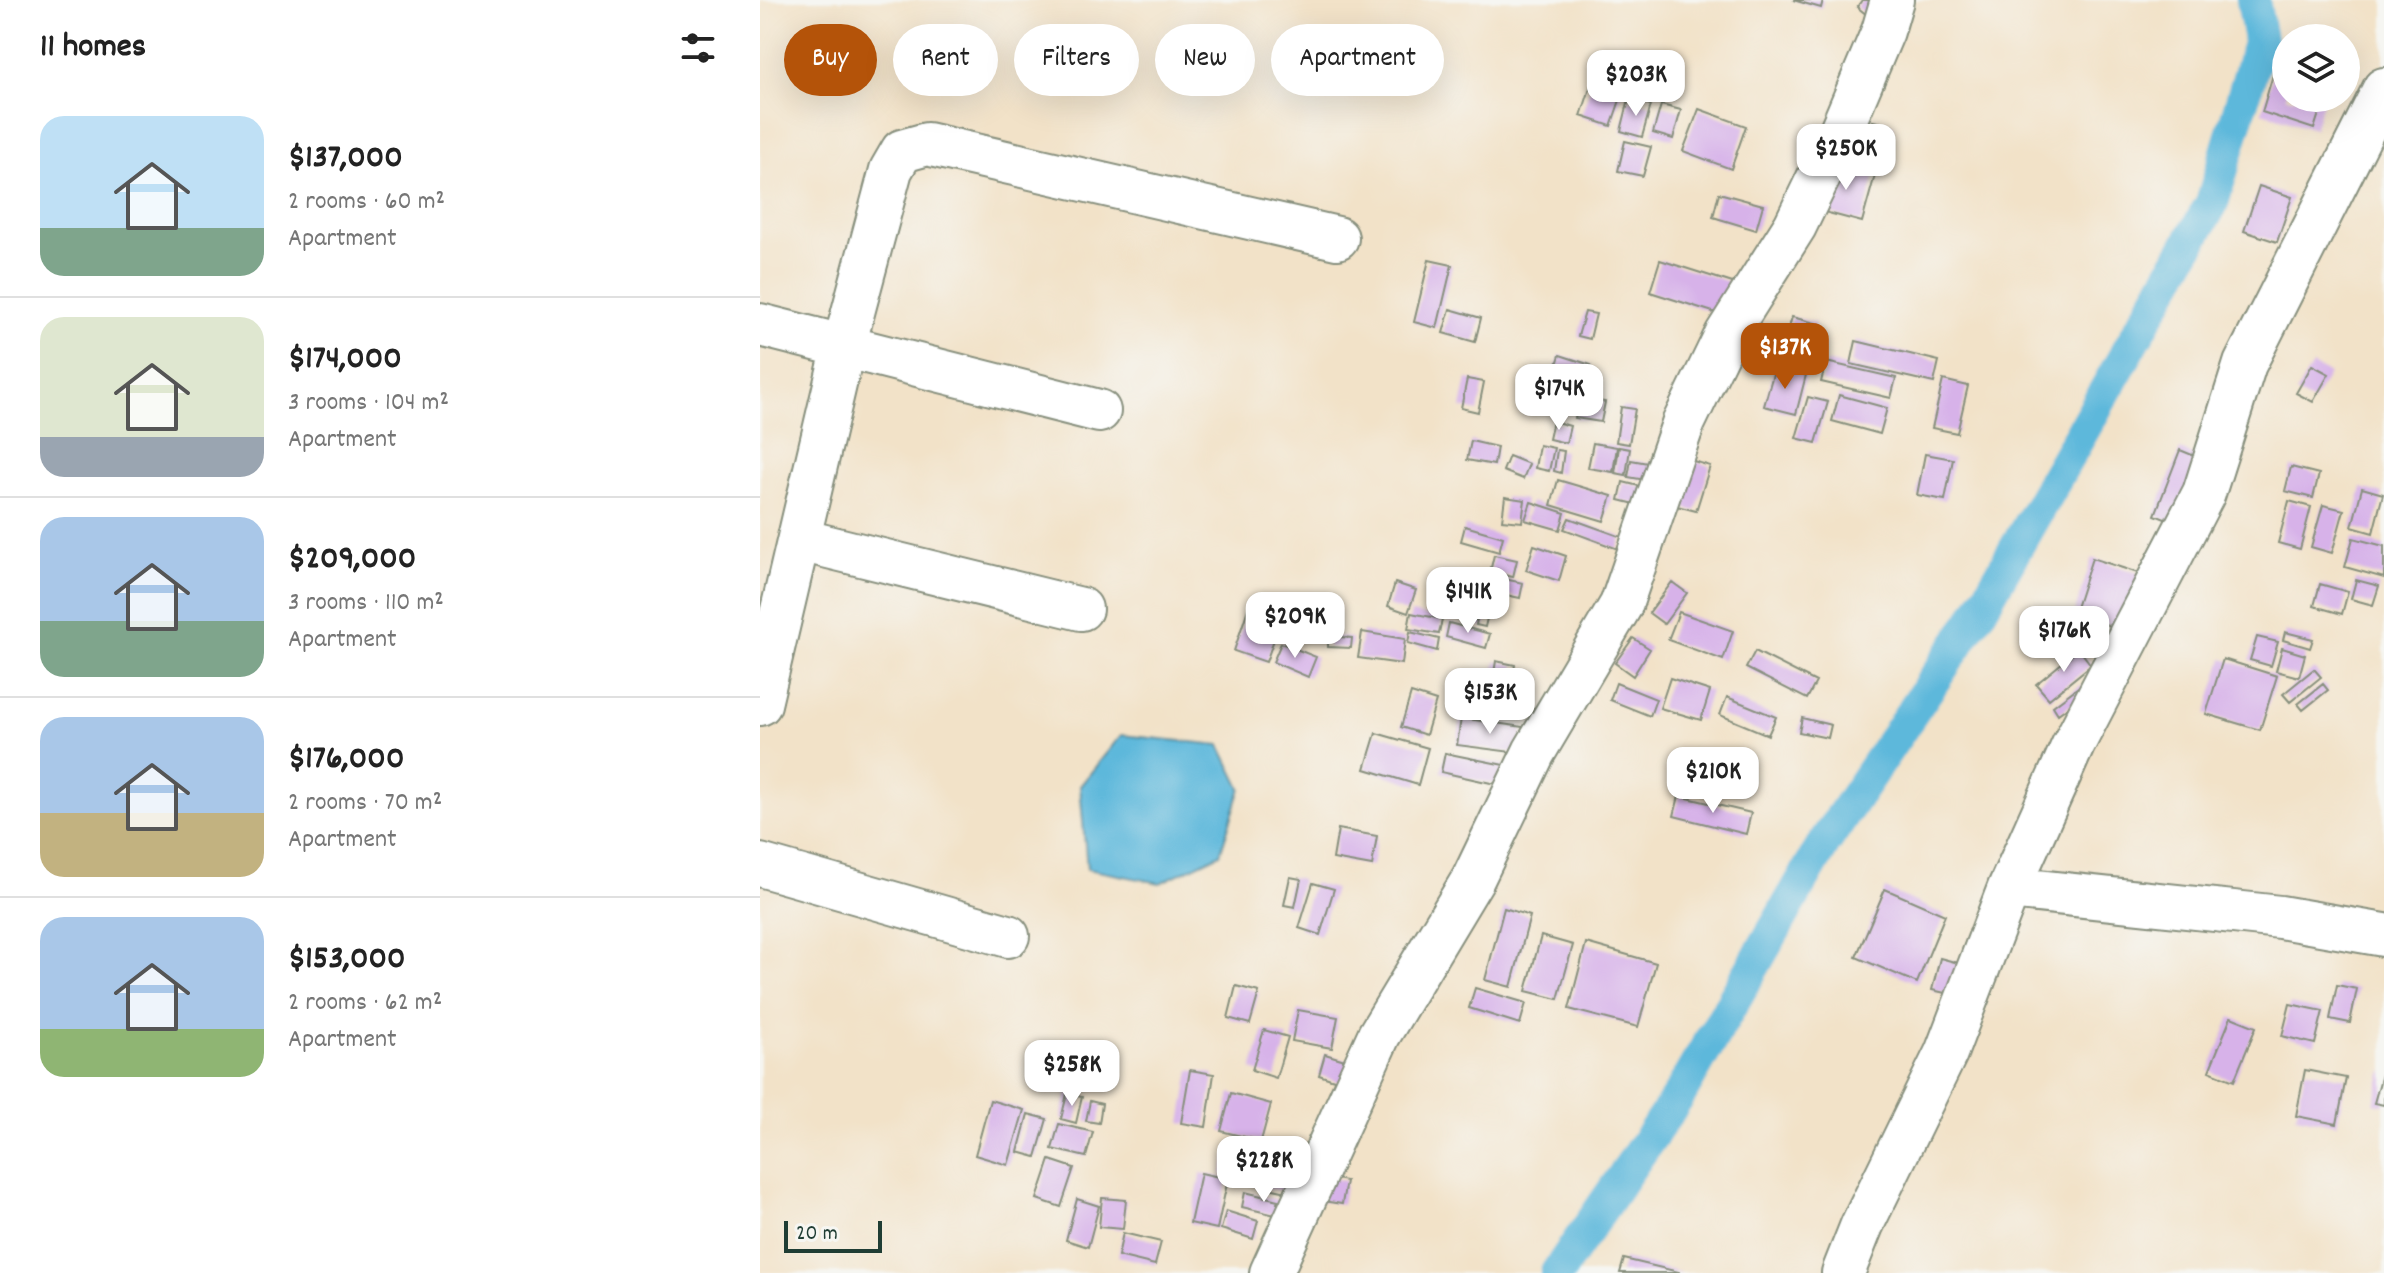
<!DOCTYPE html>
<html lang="en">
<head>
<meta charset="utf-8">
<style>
	body { margin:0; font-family:Dekko,sans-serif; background:#f6f6f6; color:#222; height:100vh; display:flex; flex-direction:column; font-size:30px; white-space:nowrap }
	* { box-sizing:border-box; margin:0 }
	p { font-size:26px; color:#767676 }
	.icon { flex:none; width:44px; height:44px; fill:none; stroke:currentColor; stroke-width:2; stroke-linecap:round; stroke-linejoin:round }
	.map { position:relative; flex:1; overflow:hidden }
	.details { display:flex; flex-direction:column; background:#fff; width:760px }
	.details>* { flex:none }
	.top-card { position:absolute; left:24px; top:24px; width:760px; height:72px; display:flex; gap:16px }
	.buttons { position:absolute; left:1512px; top:24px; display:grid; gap:16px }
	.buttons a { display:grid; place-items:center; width:88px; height:88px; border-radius:50%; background:#fff; box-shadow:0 8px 32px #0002; font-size:40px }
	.scale { position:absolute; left:24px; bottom:20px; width:98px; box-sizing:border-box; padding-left:8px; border:4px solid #1f3d34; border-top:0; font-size:22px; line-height:28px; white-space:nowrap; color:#1f3d34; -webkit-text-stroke:6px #f6f6f2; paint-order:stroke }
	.price { position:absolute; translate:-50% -68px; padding:0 18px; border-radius:16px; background:#fff; color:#222; font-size:26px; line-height:52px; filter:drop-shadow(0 2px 4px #0008) }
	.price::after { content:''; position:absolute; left:50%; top:48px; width:24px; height:18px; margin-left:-12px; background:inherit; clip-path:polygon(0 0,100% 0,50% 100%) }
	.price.current { background:#b45309; color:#fff }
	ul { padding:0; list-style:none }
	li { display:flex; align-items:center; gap:24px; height:200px; padding:0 40px }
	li+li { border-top:2px solid #e0e0e0 }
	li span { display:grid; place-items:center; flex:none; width:224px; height:160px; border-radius:24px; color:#555 }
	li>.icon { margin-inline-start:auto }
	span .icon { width:96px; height:96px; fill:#fffc; stroke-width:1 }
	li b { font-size:34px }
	h2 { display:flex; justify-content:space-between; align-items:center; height:96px; padding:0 40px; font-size:34px }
	.tag { padding:0 28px; border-radius:36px; background:#fff; box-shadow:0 8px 32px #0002; font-size:28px; line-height:72px }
	.tag.current { background:#b45309; color:#fff }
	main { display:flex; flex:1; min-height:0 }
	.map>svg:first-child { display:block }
</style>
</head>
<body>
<main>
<section class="details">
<h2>11 homes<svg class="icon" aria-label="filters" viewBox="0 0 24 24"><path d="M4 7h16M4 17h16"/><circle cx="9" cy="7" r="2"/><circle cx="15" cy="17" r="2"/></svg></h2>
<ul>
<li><span style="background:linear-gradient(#bfe0f5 70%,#7fa58c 0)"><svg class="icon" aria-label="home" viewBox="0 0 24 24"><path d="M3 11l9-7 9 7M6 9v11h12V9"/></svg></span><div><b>$137,000</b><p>2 rooms · 60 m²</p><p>Apartment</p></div></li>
<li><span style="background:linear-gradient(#dfe7d0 75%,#9aa5b1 0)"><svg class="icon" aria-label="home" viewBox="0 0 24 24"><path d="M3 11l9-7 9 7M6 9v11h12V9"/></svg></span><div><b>$174,000</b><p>3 rooms · 104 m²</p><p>Apartment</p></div></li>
<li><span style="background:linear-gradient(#a9c7e8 65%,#7fa58c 0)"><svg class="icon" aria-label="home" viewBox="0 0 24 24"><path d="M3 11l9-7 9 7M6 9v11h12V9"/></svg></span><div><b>$209,000</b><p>3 rooms · 110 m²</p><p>Apartment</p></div></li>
<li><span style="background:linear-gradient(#a9c7e8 60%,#c2b280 0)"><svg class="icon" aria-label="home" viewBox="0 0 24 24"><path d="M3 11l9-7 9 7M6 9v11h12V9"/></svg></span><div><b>$176,000</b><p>2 rooms · 70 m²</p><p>Apartment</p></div></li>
<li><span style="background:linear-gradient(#a9c7e8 70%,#8fb573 0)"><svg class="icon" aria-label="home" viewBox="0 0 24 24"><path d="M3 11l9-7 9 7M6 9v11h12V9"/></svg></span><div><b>$153,000</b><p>2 rooms · 62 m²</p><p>Apartment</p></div></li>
</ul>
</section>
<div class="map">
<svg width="1624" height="1273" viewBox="0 0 1624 1273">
	<rect width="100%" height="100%" fill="#f6f6f2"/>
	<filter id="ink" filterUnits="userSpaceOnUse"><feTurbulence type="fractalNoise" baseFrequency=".0125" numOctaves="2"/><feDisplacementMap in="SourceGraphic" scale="16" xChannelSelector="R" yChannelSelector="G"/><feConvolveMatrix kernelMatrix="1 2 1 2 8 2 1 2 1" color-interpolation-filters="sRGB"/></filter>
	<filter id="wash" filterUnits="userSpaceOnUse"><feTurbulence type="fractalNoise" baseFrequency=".006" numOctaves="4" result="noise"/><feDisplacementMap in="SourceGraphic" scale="32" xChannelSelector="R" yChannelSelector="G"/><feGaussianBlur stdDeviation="1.8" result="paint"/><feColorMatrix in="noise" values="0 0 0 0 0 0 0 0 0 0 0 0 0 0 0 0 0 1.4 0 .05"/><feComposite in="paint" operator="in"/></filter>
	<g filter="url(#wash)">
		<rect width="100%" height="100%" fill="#f2e2c8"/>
		<!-- water -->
		<path fill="#5db8db" stroke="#3e7a88" stroke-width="2" d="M361,735L460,745L481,788L460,854L400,883L327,869L320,786Z"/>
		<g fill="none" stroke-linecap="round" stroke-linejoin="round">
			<!-- canal -->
			<path stroke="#5db8db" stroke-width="34" d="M797,1273L918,1097L1064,843L1220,611L1452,203L1500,40L1493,0"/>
		</g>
		<g id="blocks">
			<!-- building -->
			<path fill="#d7b2e9" d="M1033,0H1063L1061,8Z
				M1102,0H1128L1112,19L1097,7Z
				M1517,61L1526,64V98H1564L1554,129L1502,112Z
				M837,67L868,77L851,126L821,116Z
				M869,99L891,105L882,137L861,131Z
				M901,105L921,110L913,139L893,133Z
				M939,109L986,126L971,169L923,151Z
				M1113,121L1134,126L1127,152L1106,146Z
				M865,141L891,147L883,176L858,171Z
				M1070,163L1115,175L1102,222L1057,210Z
				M1499,186L1532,197L1517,242L1484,231Z
				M959,193L1003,205L996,230L953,217Z
				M669,260L692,265L677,328L654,322Z
				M900,260L982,286L972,318L890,292Z
				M690,309L721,318L715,342L683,333Z
				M825,312L836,314L830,339L818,336Z
				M1032,317L1055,323L1043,366L1020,359Z
				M1096,341L1179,361L1174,383L1091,364Z
				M800,355L831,365L825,387L793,377Z
				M1066,362L1136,378L1131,398L1061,382Z
				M1552,365L1569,374L1553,402L1536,393Z
				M1015,367L1046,375L1036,414L1004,406Z
				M707,379L724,382L718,412L701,408Z
				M1183,380L1208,386L1197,433L1172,428Z
				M793,384L815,391L807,413L786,406Z
				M1079,395L1127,408L1120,434L1072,421Z
				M1048,397L1068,402L1056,443L1036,438Z
				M818,398L845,402L841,422L815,418Z
				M861,407L875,409L869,444L856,442Z
				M793,421L810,426L806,443L789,439Z
				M711,441L737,447L734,465L707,460Z
				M833,443L857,447L853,472L828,468Z
				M779,445L794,448L789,471L775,468Z
				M859,447L870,449L866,475L855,473Z
				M797,450L804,451L801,473L794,471Z
				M1420,450L1447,461L1422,526L1395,515Z
				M1165,454L1193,459L1185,500L1157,495Z
				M749,456L769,464L763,479L743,471Z
				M871,460L905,466L903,483L868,477Z
				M930,460L950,466L936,511L917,506Z
				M1531,467L1559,474L1553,498L1525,491Z
				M798,480L852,496L844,521L791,505Z
				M863,482L899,491L895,509L859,500Z
				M1602,488L1623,494L1613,533L1592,527Z
				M745,497L765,500L762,522L742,520Z
				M1529,501L1551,507L1540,549L1518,543Z
				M771,502L805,513L800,530L765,520Z
				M1563,505L1584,510L1572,553L1551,547Z
				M809,518L862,537L858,549L804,529Z
				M705,526L743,537L739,552L701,541Z
				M1593,538L1624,546V578L1585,567Z
				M774,545L806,556L799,581L766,570Z
				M734,555L757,560L753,577L730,572Z
				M1332,558L1387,576L1369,632L1314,614Z
				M726,575L763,583L760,598L723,590Z
				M1596,580L1619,586L1613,605L1591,599Z
				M912,582L927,593L904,624L889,613Z
				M635,583L656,590L648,613L628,606Z
				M1560,584L1588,592L1582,614L1554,606Z
				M722,593L730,595L726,612L717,610L715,620L703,617L707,600L720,603Z
				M490,603L523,614L506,662L474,651Z
				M919,612L973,631L963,660L908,640Z
				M651,613L682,619L679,634L648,629Z
				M718,613L728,614L725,627L716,625Z
				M689,623L730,634L726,648L686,637Z
				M602,632L645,639L642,664L598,658Z
				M650,632L679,639L677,651L648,643Z
				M1525,632L1553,639L1550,648L1523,640Z
				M568,636L592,638L591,648L568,647Z
				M1497,637L1518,642L1511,666L1490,660Z
				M873,638L890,649L873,676L855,663Z
				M521,643L556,657L548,677L513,662Z
				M1522,648L1545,655L1539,677L1516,671Z
				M1319,649L1331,665L1289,699L1276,684Z
				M995,651L1056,682L1047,699L986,668Z
				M1463,659L1517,676L1500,730L1446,714Z
				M736,661L755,665L753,676L734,673Z
				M1554,669L1561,677L1530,702L1523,694Z
				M910,678L950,691L941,720L900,708Z
				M856,683L896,699L890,716L850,700Z
				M1563,684L1568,690L1543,710L1538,704Z
				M1321,685L1327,693L1298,714L1293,706Z
				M651,693L676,701L666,735L641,727Z
				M967,697L1016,717L1008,735L960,715Z
				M701,718L763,727L759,753L697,745Z
				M1042,718L1071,725L1068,738L1039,732Z
				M616,733L668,748L658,785L605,769Z
				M685,753L744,765L740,785L681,772Z
				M919,796L991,813L986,834L914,816Z
				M578,829L617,836L612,866L573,859Z
				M530,877L541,879L535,907L524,905Z
				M553,883L574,889L560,935L539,928Z
				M1125,889L1185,915L1157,983L1096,957Z
				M744,908L770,916L751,987L725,980Z
				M781,936L813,945L798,999L766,991Z
				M826,943L896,963L878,1027L809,1009Z
				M1180,958L1202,964L1194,995L1172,990Z
				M1577,985L1597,989L1590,1023L1570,1019Z
				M476,986L499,992L490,1024L468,1018Z
				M715,988L766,1003L760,1024L709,1008Z
				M1530,1004L1563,1011L1555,1044L1522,1036Z
				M538,1010L578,1017L572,1048L532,1041Z
				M1471,1017L1496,1027L1474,1081L1449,1071Z
				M504,1030L528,1037L516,1078L492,1070Z
				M565,1054L598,1064L592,1086L559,1075Z
				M430,1070L454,1074L446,1127L421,1123Z
				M1545,1070L1586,1078L1577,1124L1536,1116Z
				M1623,1071L1624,1072V1105L1614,1103Z
				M471,1093L511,1104L501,1141L461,1131Z
				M307,1094L322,1097L316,1123L301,1119Z
				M230,1100L264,1110L248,1165L215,1155Z
				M330,1101L342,1104L339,1123L326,1121Z
				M268,1114L287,1119L276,1157L258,1152Z
				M299,1124L333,1132L326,1157L292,1149Z
				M470,1145L497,1153L490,1181L462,1174Z
				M506,1156L542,1163L536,1194L500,1186Z
				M290,1160L314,1168L301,1207L277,1199Z
				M441,1173L468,1179L457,1229L430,1223Z
				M560,1176L586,1181L582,1204L556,1200Z
				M485,1192L518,1200L517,1203L536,1207L515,1215L482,1207Z
				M342,1198L366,1200L363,1229L339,1227Z
				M317,1199L339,1206L328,1247L306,1240Z
				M466,1211L498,1221L493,1239L461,1229Z
				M363,1233L401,1242L395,1265L358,1256Z
				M864,1259L919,1272V1273H860Z"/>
		</g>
	</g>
	<g filter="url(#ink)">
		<use href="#blocks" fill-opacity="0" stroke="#88907e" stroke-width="2"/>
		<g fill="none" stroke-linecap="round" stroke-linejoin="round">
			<defs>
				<path id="minor" d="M0,325L339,411
					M40,540L321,609
					M0,704L84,346L131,170L142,151L167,144L577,238
					M0,865L248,936
					M1249,888L1520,917L1624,935
					M511,1273L619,1035L713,879L774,752L861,605L923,424L966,335L1035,226L1079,135L1123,31L1132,0
					M1083,1273L1102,1225L1186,1053L1249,888L1313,745L1444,493L1485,364L1624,89"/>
			</defs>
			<!-- minor casing -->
			<use href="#minor" stroke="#88907e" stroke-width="46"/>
			<!-- minor -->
			<use href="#minor" stroke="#fff" stroke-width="42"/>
		</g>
	</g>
</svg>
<div class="buttons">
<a><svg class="icon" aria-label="layers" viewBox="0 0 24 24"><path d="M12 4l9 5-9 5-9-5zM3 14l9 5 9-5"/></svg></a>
</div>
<div class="scale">20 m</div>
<b class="price" style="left:876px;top:118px">$203K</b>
<b class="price" style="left:1086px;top:192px">$250K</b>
<b class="price current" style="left:1025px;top:391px">$137K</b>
<b class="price" style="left:799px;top:432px">$174K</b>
<b class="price" style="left:708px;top:635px">$141K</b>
<b class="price" style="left:535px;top:660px">$209K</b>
<b class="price" style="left:1304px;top:674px">$176K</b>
<b class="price" style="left:730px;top:736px">$153K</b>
<b class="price" style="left:953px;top:815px">$210K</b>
<b class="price" style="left:312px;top:1108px">$258K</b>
<b class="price" style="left:504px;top:1204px">$228K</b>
<div class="top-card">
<a class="tag current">Buy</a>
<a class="tag">Rent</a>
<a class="tag">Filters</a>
<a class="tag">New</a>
<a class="tag">Apartment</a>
</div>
</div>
</main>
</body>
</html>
